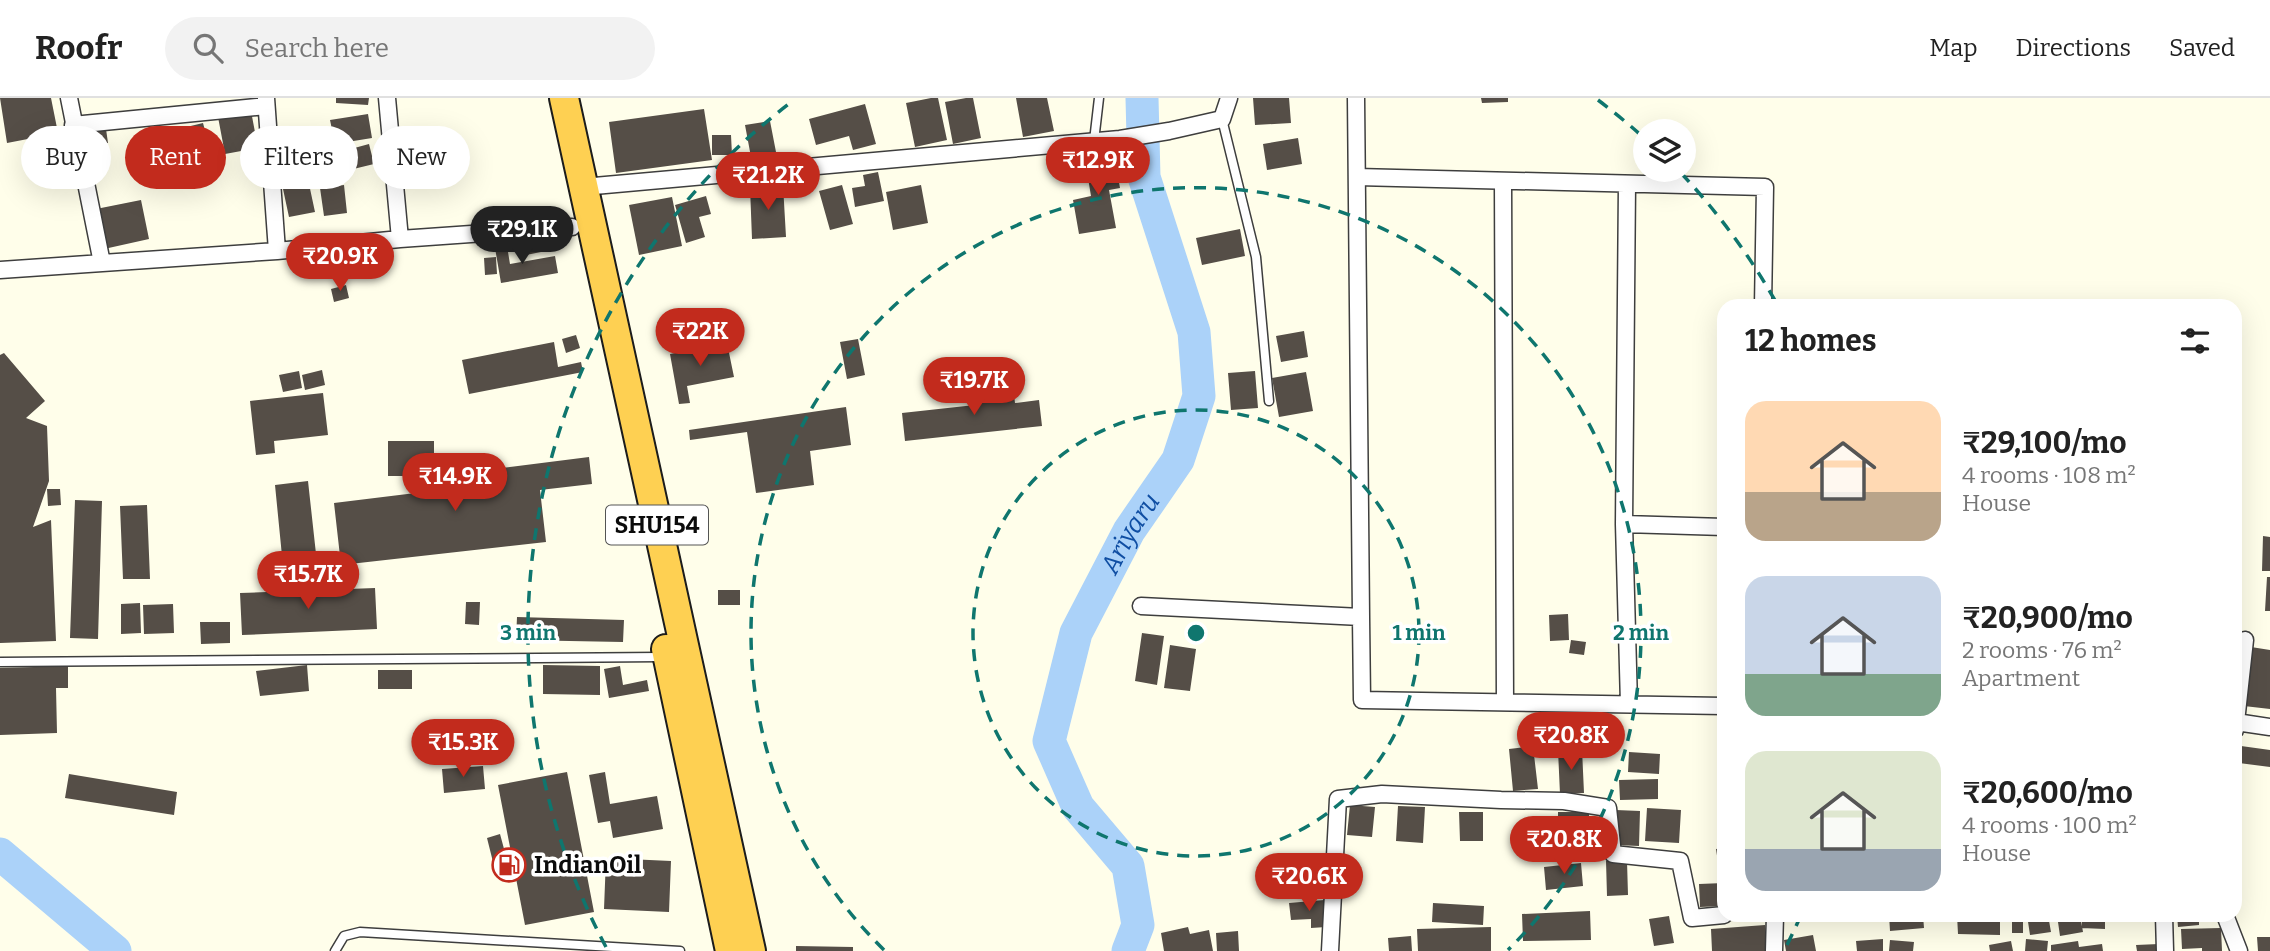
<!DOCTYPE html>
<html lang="en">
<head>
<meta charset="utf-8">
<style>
	body { margin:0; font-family:Bitter,serif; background:#f2f2f2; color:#222; height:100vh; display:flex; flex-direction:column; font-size:26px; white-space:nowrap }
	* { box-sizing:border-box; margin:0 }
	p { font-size:23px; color:#767676 }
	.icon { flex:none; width:38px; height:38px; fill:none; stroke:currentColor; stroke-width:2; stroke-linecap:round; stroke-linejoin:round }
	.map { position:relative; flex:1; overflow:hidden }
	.details { position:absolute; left:1717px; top:201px; width:525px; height:623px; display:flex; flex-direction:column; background:#fff; border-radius:21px; box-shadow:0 7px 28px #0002 }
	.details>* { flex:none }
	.hud { position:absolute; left:21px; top:28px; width:665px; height:63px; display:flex; gap:14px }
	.buttons { position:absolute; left:1633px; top:21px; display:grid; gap:14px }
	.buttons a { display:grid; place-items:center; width:63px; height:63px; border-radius:50%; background:#fff; box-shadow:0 7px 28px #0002; font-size:35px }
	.price { position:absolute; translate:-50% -60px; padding:0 16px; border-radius:24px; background:#c22b1d; color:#fff; font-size:23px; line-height:46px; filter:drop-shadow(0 2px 4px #0008) }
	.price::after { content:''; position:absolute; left:50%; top:42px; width:21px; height:16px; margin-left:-10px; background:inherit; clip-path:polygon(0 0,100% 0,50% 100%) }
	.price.on { background:#222; color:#fff }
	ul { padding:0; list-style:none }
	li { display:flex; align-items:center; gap:21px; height:175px; padding:0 28px }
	li span { display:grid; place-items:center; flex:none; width:196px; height:140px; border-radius:21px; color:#555 }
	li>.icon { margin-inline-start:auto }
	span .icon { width:84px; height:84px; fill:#fffc; stroke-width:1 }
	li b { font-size:30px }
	h2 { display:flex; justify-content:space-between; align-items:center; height:84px; padding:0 28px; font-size:30px }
	.tag { padding:0 24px; border-radius:32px; background:#fff; box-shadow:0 7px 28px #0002; font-size:24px; line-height:63px }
	.tag.on { background:#c22b1d; color:#fff }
	header { display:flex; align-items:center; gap:42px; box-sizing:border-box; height:98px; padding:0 35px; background:#fff; border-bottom:2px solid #e0e0e0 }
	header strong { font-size:33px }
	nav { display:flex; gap:38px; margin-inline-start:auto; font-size:24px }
	.search { width:490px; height:63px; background:#f2f2f2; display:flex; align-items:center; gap:18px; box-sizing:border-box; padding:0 24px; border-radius:38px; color:#767676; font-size:26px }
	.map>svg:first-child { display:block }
</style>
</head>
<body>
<header>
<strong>Roofr</strong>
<div class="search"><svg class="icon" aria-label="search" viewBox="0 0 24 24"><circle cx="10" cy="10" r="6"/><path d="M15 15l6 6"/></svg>Search here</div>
<nav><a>Map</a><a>Directions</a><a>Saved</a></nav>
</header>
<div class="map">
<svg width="2270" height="853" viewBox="0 0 2270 853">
	<rect width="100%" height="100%" fill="#fffeea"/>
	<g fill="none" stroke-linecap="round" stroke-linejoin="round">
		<!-- river -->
		<g stroke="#abd2f9" stroke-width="33">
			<path d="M0,756L115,853"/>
			<path id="s1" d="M1128,853L1138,827L1128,768L1078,709L1049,643L1076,535L1129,433L1178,362L1199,298L1194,234L1144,79L1142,0"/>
		</g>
	</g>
	<!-- building -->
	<path fill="#554e47" d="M0,0H51L57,30L63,29L67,50L36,55L33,40L7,45Z
		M336,0H369L368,7L336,5Z
		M931,0H938L947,42L915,49L906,5Z
		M966,0H973L981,40L953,46L945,4Z
		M1016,0H1047L1054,33L1023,39Z
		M1253,0H1289L1291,25L1255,27Z
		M1481,0H1508V4L1482,5Z
		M865,6L876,46L853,52L849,38L816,47L809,21Z
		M704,11L712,62L616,75L609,24Z
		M251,13L258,50L225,56L218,19Z
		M368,16L372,40L335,46L330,22Z
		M770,23L776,54L751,59L745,27Z
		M203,25L209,48L176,57L170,33Z
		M106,31L108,45L84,47L83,33Z
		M712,37H731L732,57H712Z
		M1298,40L1302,66L1267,72L1263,46Z
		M369,46L374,66L341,74L336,55Z
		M1114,57L1120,90L1109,92L1116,130L1079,136L1073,102L1091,98L1085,62Z
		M878,74L884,103L855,109L852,90L865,88L863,77Z
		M309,86L315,114L289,119L283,91Z
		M344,87L347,115L324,118L320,90Z
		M783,87L786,139L752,141L750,89Z
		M842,87L853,126L830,132L819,93Z
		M921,87L928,125L893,132L886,94Z
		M706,98L711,116L699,119L705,139L686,145L675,107Z
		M672,99L682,148L639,157L629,107Z
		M141,102L149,141L104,151L96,111Z
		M528,112L530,132L519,133L517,114Z
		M1240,131L1245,158L1202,167L1196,140Z
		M542,137L546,153L521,158L520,149L509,151L508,143Z
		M506,142L510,166L555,158L558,175L501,185L494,144Z
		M496,159L497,176L485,177L484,160Z
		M346,187L349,200L334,204L331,191Z
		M1304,233L1308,259L1281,264L1276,238Z
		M576,237L580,250L566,255L562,241Z
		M858,241L865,277L847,281L840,244Z
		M554,244L558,269L581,264L583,274L469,296L462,262Z
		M727,245L734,279L687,288L690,305L679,306L670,256Z
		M4,255L45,303L26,320L47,328L49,383L33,429L51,422L56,543L0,545V257Z
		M322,272L325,287L305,292L302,277Z
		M299,273L302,290L283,294L279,277Z
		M1255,273L1258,310L1231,312L1228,275Z
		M1306,274L1313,313L1279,319L1272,280Z
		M1013,289L1015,305L1039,302L1042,328L905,343L902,315L975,307L974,294Z
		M323,295L328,337L274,343L275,355L256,357L250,303Z
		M846,309L851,347L810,353L814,387L756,395L747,334L690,342L689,332Z
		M388,343H434V378H388Z
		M589,359L592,386L540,392L546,444L341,467L334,405L440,392L437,369L472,365L473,374L482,373L483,386L503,384L502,370Z
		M308,383L317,465L283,468L275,387Z
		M47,391H60L61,407L48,408Z
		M75,402L102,403L98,541L70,540Z
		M147,407L150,481H123L120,408Z
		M2263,438L2270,439V473H2262Z
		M2267,479H2270V513H2265Z
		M375,490L377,531L242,537L240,495Z
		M718,492H740V507H718Z
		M466,504H480L479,527L465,526Z
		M140,505L141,535L121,536V506Z
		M173,506L174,535L144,536L143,507Z
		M1568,516L1569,542L1550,543L1549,517Z
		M517,519L624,522L623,544L516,542Z
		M200,524H230V545L201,546Z
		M1142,535L1164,538L1157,587L1135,583Z
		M1571,542L1586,544L1584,557L1569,555Z
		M1170,547L1196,551L1190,593L1164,590Z
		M2251,549L2270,552V611L2244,608Z
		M307,567L309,593L260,598L256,573Z
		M543,567L600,568V597L543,596Z
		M68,568V590H56L57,635L0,637V570Z
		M620,568L623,587L647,582L649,593L609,600L604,571Z
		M378,572H412V591H378Z
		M1533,648L1538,691L1513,693L1509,651Z
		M2241,648L2270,652V669L2239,665Z
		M1582,651L1584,695L1560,696L1558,652Z
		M1629,654L1660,656L1659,676L1628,674Z
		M483,668L485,691L444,695L442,671Z
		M567,674L594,814L525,827L498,687Z
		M605,674L610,706L657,698L663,731L613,740L610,723L598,725L589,677Z
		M69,676L177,694L174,717L65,700Z
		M1658,681V701L1620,702L1619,682Z
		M1350,707L1375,709L1372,739L1347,737Z
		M1398,708L1425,709L1423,745L1396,743Z
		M1647,710L1681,712L1679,745L1645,743Z
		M1616,712L1640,713L1639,748L1615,747Z
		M1459,714H1483V743H1460Z
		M1558,714H1589V737H1558Z
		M1549,724L1553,760L1529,762L1526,727Z
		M500,736L510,773L496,776L487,740Z
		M1724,750V777H1720L1716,751Z
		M606,760L671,763L669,814L604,811Z
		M1606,763H1627L1628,797L1607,798Z
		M1581,765L1583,788L1546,792L1544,769Z
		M1724,785V808L1700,809L1699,786Z
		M1324,802L1326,829L1311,830V821L1291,822L1289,805Z
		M1433,805L1484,808L1483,827L1432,824Z
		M1590,813L1591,842L1523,843L1522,816Z
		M1889,817H1923L1924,830L1890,833Z
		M1957,817H2006L2007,822H2000V837L1958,836Z
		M2012,817H2023V835H2012Z
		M2027,817H2048L2051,834L2030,837Z
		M2057,817H2080L2083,834L2060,838Z
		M2082,817H2105V831L2082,830Z
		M2177,817H2199V827L2178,829Z
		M1669,818L1674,845L1654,848L1649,821Z
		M1765,827L1767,853H1712L1711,831Z
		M1188,829L1190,836L1209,832L1213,853H1164L1161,835Z
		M1491,829V853H1418L1417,831Z
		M2221,830L2222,853H2202V850L2182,851L2181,831Z
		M1238,833L1239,853H1217L1216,835Z
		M1813,837L1816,853H1786L1784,842Z
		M1411,838L1412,853H1389L1388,840Z
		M2257,839H2270V853H2258Z
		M1883,841V853H1857L1856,843Z
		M2026,841L2048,843L2047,853H2025Z
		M1890,842L1914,844L1913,853H1889Z
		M2011,843L2013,853H1990L1989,847Z
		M2078,843L2079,849L2102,846L2103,853H2051V847Z
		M2159,846V853H2137L2136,847Z
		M796,848L853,849V853H796Z"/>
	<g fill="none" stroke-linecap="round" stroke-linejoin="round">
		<defs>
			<path id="service" d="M1222,21L1256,159L1269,303
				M1094,43L1099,0
				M0,564L661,559
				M335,853L344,838L360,834L680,853"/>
			<path id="minor" d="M69,0L102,165
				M266,0L277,153
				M387,0L400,141
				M1356,0L1361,519
				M73,27L266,8
				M1357,79L1765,89L1763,208
				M1503,83L1505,604
				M583,89L1120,41L1169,33L1222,21L1229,0
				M0,172L277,153L400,141L572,129
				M1624,426L1627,86
				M1141,508L1361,519L1362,602L1724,608
				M1629,606L1624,426L1724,429
				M2236,624L2245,542
				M2235,632L2236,624L2270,629
				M2164,817L2165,853
				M2225,817L2239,853
				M1330,853L1338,701L1382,696L1501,702L1564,703L1608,710L1613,756L1680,763L1692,820L1724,817
				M1774,853L1775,817"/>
			<path id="trunk" d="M564,0L751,853
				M666,551L730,853"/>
		</defs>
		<!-- service casing -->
		<use href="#service" stroke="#3e3e3e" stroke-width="11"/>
		<!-- minor casing -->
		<use href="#minor" stroke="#3e3e3e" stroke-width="19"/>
		<!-- trunk casing -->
		<use href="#trunk" stroke="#1c1c1c" stroke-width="32"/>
		<!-- service -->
		<use href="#service" stroke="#fff" stroke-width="8"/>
		<!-- minor -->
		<use href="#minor" stroke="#fff" stroke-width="16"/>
		<!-- trunk -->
		<use href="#trunk" stroke="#fed052" stroke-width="28"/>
	</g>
	<!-- distance rings -->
	<g fill="none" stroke="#0f766e" stroke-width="3.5" stroke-dasharray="12 9">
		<circle cx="1196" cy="535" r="223"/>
		<path d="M884 852A445 445 0 1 1 1508 852"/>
		<path d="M1801 817A668 668 0 0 1 1786 849M606 849A668 668 0 0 1 794 2M1598 2A668 668 0 0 1 1643 39M1681 75A668 668 0 0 1 1777 206"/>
	</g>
	<!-- icons -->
	<defs>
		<symbol id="fuel-ring" viewBox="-11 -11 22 22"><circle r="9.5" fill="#fff" stroke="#c22b1d" stroke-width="1.5"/><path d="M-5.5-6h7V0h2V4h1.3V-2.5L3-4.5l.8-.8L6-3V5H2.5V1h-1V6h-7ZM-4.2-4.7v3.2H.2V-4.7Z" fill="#c22b1d"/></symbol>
	</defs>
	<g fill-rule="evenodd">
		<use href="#fuel-ring" x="490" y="748" width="38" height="38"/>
	</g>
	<g text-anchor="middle" stroke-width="7" stroke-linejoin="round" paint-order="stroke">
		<!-- shield labels -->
		<rect fill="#fff" stroke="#545454" stroke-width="2" x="606" y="407.5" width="102" height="39" rx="5"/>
		<g font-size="23" font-weight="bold" fill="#0b0b0b">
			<text x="657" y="435">SHU154</text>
		</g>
		<!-- poi labels -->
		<g font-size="24" font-weight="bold" fill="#0b0b0b" stroke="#fff" text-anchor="start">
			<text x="534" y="775">IndianOil</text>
		</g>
		<!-- water labels -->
		<g font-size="26" font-style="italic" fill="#0f4ea3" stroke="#fff">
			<text dy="9" stroke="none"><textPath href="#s1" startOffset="462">Ariyaru</textPath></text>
		</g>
	</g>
	<circle cx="1196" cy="535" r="10" fill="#0f766e" stroke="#fff" stroke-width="3.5"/>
	<g font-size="21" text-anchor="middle" font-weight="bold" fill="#0f766e" stroke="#fff" stroke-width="7" stroke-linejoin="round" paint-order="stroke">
		<text x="1419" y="542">1 min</text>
		<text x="1641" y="542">2 min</text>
		<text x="528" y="542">3 min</text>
	</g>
</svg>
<div class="buttons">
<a><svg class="icon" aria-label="layers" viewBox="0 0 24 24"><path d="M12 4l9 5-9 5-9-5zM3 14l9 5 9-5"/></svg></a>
</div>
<b class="price" style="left:1098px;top:99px">₹12.9K</b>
<b class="price" style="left:768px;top:114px">₹21.2K</b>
<b class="price on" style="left:522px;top:168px">₹29.1K</b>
<b class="price" style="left:340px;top:195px">₹20.9K</b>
<b class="price" style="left:700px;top:270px">₹22K</b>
<b class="price" style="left:974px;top:319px">₹19.7K</b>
<b class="price" style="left:455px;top:415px">₹14.9K</b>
<b class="price" style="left:308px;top:513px">₹15.7K</b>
<b class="price" style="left:1571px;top:674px">₹20.8K</b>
<b class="price" style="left:463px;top:681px">₹15.3K</b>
<b class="price" style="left:1564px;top:778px">₹20.8K</b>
<b class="price" style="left:1309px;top:815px">₹20.6K</b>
<div class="hud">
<a class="tag">Buy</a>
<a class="tag on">Rent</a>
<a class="tag">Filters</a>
<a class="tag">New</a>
</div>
<section class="details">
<h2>12 homes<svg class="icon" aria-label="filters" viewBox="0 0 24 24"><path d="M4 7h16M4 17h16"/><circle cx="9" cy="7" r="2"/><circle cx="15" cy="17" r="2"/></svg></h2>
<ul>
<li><span style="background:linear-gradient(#ffd9b3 65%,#b9a48a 0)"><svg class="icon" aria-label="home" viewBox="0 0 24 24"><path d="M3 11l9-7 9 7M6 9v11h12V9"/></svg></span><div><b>₹29,100/mo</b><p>4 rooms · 108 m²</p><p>House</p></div></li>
<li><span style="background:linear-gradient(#c9d6e8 70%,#7fa58c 0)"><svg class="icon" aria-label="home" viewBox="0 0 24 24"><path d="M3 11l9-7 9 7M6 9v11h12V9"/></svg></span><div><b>₹20,900/mo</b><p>2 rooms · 76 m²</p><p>Apartment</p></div></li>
<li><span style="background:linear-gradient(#dfe7d0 70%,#9aa5b1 0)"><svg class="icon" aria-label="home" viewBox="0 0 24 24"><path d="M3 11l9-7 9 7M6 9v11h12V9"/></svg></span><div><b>₹20,600/mo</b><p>4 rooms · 100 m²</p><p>House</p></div></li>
</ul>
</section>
</div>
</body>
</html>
